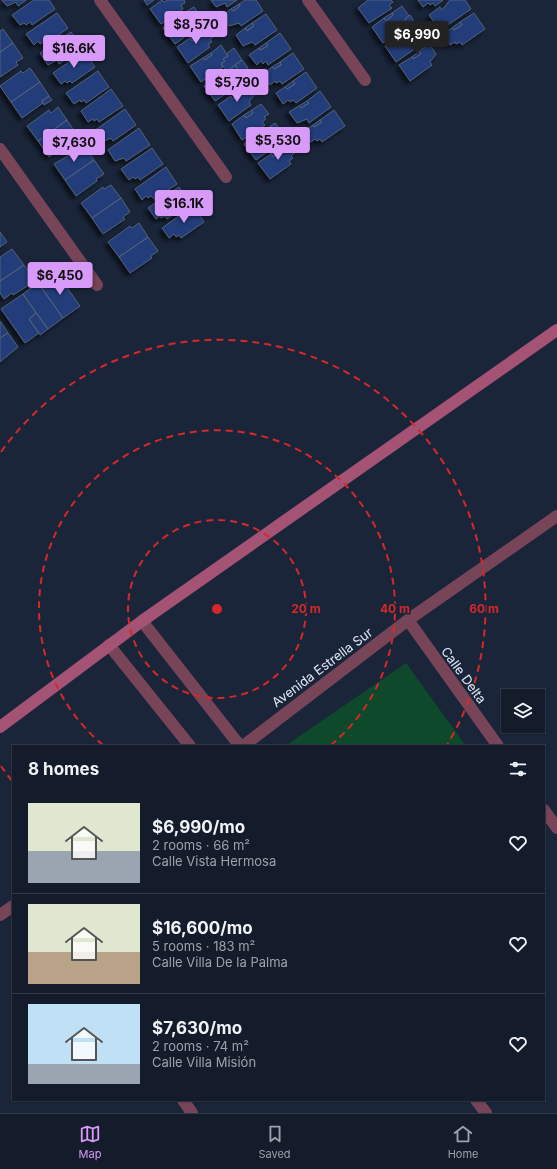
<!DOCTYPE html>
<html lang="en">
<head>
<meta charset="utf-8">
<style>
	body { margin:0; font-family:Inter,sans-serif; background:#1d2534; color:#f1f3f6; height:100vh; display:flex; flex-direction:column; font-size:15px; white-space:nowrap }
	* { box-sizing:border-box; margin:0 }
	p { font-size:13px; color:#9da1a9 }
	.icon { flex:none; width:22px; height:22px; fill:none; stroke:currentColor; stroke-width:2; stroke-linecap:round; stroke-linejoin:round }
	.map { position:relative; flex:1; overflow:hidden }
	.side { position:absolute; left:12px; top:745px; width:533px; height:356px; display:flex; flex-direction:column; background:#141c2c; border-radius:0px; box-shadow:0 1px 3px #0004,0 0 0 1px #333a48 }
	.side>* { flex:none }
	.controls { position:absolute; left:501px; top:689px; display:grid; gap:8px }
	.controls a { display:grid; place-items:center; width:44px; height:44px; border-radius:0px; background:#141c2c; box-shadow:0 1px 3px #0004,0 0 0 1px #333a48; font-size:20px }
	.price { position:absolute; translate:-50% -34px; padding:0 9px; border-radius:4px; background:#d89af8; color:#111; font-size:13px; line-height:26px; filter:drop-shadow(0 1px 2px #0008) }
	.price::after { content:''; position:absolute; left:50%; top:24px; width:12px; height:9px; margin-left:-6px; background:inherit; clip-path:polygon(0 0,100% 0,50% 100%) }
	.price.selected { background:#222; color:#fff }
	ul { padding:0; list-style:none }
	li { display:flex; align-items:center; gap:12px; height:100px; padding:0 16px }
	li+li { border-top:1px solid #333a48 }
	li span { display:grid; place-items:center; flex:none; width:112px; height:80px; border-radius:0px; color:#555 }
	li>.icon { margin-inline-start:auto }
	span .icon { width:48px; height:48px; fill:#fffc; stroke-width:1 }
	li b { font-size:17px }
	h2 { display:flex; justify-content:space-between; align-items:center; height:48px; padding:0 16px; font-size:17px }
	.menu { display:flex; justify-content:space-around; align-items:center; height:56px; border-top:1px solid #333a48; background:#141c2c; font-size:11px; color:#9da1a9 }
	.menu a { display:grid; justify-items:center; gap:2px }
	.menu .selected { color:#d89af8 }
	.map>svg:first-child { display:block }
</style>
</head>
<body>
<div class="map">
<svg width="557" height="1113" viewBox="0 0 557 1113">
	<defs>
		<filter id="shadow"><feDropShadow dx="-3.5" dy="3.5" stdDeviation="2" flood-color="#0009"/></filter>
	</defs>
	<rect width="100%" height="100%" fill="#1a253a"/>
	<!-- green -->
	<path fill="#0d492a" d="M406,663L466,746H285Z"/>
	<!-- building -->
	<path fill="#213e7a" stroke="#536078" filter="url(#shadow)" d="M2,0H26L18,6L16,2L7,6Z
		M34,0H49L55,9L32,25L30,22L26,25L24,23L20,25L12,15Z
		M144,0H154L147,5Z
		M162,0L164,2L168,0H184L185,3L181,5L183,9L161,24L150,9Z
		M211,0H237L227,7L225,3L216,7Z
		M245,0H256L263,11L241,26L239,23L229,26L222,16L231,9L233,11L240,6L239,4Z
		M368,0H391L393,2L389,5L392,8L369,23L358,8Z
		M418,0H443L435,6L433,3L430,5L428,3L423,7Z
		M450,0H465L471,9L448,25L446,22L443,24L442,22L437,26L429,15L440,7L442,10Z
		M239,4L240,6L233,11L231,9Z
		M402,6L409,16L405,19L406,22L403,24L405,27L383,43L372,27L384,18L386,21L393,15L392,13Z
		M194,7L201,17L195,25L197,28L175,44L163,28L176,18L178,21L186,16L184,13Z
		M57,13L68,28L45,45L43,42L40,44L38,41L34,45L26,34Z
		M184,13L186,16L178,21L176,18Z
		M392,13L393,15L386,21L384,18Z
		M474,13L485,29L462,45L460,42L456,44L455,42L450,45L443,34L452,28L454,30L462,25L460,22Z
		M266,14L277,30L255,45L252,42L243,46L236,35L245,28L247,31L254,26L252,23Z
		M410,15L416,25L408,30L403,24L406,22L405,19Z
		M460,22L462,25L454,30L452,28Z
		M252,23L254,26L247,31L245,28Z
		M416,25L423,35L418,38L420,41L417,43L419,46L396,62L385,46L397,37L399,40L407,34L405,32Z
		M207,26L215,36L210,39L212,42L208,44L210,47L188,63L177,47L190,38L192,41L199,36L197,33Z
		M3,29L13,43L0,52V31Z
		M71,32L82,47L59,64L57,60L48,65L40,53Z
		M405,32L407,34L399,40L397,37Z
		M197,33L199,36L192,41L190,38Z
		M280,33L291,49L268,65L266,61L263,64L261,61L257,65L249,55L259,48L260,50L268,46L266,43Z
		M13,43L23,58L16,62L18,65L0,77V52Z
		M266,43L268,46L260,50L259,48Z
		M429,44L436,54L430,62L432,65L410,81L399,65L412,57L413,59L421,54L419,51Z
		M221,45L228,56L223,59L225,61L221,64L223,67L201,82L190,66L203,58L205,60L212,55L211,53Z
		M234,48L242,60L227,71L221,64L225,61L223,59L228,56L226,54Z
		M419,51L421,54L413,59L412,57Z
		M84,52L95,67L72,83L70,81L67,83L65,81L61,84L53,73Z
		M211,53L212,55L205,60L203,58Z
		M293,53L304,69L282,84L280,81L276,83L275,81L270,85L263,74L272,67L274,69L281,65L280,62Z
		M242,60L248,68L241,73L235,65Z
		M280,62L281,65L274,69L272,67Z
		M235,65L242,75L235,83L237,86L215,101L204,86L217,77L219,79L226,74L225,72Z
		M30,68L40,82L11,102L0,86L21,71L23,73Z
		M98,71L109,87L86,103L84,100L81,102L80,100L74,104L66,93Z
		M225,72L226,74L219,79L217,77Z
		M306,72L317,88L296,103L293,100L290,102L288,100L283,104L276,93L285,87L287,89L295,84L293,81Z
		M293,81L295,84L287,89L285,87Z
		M40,82L49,96L42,101L43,103L22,118L11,102Z
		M248,84L255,94L249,102L251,105L229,121L218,105L231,96L232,99L239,94L237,91Z
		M111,89L123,106L99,122L97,119L94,121L93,119L88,122L81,111Z
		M320,91L331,107L309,123L307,119L297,123L289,112L299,106L301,108L309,103L307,101Z
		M49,96L52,100L44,105L42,101Z
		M307,101L309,103L301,108L299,106Z
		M261,104L269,114L264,117L266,119L262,122L265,125L242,140L232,124L244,115L246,118L253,113L252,110Z
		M58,107L67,120L38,141L27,126L49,110L51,113Z
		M125,109L136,125L113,141L111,138L102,142L94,131Z
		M252,110L253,113L246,118L244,115Z
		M334,110L345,126L322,142L320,139L317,141L315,139L311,142L303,132L313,125L314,127L322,122L320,120Z
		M67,120L77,135L69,140L71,142L49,157L38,141Z
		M320,120L322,122L314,127L313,125Z
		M275,123L282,133L277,137L279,139L276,141L278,144L256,160L244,144L257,135L259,137L267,132L265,130Z
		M139,128L150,145L126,161L124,158L115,161L108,150Z
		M265,130L267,132L259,137L257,135Z
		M289,142L296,152L291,156L293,158L289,161L291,164L270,179L258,163L271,154L273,157L280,152L278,149Z
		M85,146L94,160L65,180L54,164Z
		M152,148L163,164L140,180L138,177L135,179L133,177L129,180L121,169Z
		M278,149L280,152L273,157L271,154Z
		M94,160L104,174L96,179L97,181L76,196L65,180Z
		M166,167L177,184L154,199L151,196L148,198L146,196L142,200L135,189Z
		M111,185L121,198L92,218L81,203L103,187L104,189Z
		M179,187L190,203L167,219L165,216L161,218L160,216L156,219L148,208Z
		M121,198L130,212L123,217L125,219L103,234L92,218Z
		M193,206L204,222L181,238L179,235L176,237L174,234L169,238L162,228Z
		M139,223L148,237L119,257L108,242L130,226L132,228Z
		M0,232L7,242L0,247Z
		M148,237L158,251L151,256L152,258L130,273L119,257Z
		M12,249L24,265L0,281V257Z
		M24,265L35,281L13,295L12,293L4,299L0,293V281Z
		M58,275L80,306L63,318L41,287Z
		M38,283L63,318L48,329L23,294Z
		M23,294L36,313L29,319L39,333L25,343L1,309Z
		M36,313L48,329L40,335L29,319Z
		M0,321L8,333L0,338Z
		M8,333L18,347L0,362V338Z"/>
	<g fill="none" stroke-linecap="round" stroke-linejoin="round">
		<!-- street -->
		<path stroke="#784458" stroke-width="12" d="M100,0L226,177
			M308,0L365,80
			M0,149L97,285
			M408,620L498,746
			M142,621L240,746
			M109,645L190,746
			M243,746L408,620L557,516
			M544,810L557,828
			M0,915L13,906
			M183,1100L192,1113
			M476,1100L486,1113"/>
		<!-- secondary -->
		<path stroke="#a55374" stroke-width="12" d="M0,727L142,621L557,330"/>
	</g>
	<!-- distance rings -->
	<g fill="none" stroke="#d62828" stroke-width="2" stroke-dasharray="7 5">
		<circle cx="217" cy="609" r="89"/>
		<path d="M103 745A178 178 0 1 1 331 745"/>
		<path d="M12 781A267 267 0 0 1 1 766M1 452A267 267 0 0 1 447 745"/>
	</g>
	<g text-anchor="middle" stroke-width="3" stroke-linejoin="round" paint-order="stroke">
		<!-- street labels -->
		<g font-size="13" fill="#e0e8f6" stroke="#1a253a">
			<text transform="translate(322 667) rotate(-37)" y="5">Avenida Estrella Sur</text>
			<text transform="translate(464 675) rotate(54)" y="5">Calle Delta</text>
		</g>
	</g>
	<circle cx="217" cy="609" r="6" fill="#d62828" stroke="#1a253a" stroke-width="2"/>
	<g font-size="12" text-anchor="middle" font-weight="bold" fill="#d62828" stroke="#1a253a" stroke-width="3" stroke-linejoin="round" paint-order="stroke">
		<text x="306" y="613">20 m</text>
		<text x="395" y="613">40 m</text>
		<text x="484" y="613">60 m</text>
	</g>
</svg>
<div class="controls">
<a><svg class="icon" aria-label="layers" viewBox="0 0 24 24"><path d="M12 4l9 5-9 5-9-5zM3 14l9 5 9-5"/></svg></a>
</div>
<b class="price" style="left:196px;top:45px">$8,570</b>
<b class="price selected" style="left:417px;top:55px">$6,990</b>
<b class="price" style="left:74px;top:69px">$16.6K</b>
<b class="price" style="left:237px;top:103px">$5,790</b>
<b class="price" style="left:278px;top:161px">$5,530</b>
<b class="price" style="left:74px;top:163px">$7,630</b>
<b class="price" style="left:184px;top:224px">$16.1K</b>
<b class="price" style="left:60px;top:296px">$6,450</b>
<section class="side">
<h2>8 homes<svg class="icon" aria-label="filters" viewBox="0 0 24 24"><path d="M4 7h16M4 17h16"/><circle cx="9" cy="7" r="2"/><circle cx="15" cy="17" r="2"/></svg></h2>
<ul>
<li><span style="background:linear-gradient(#dfe7d0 60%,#9aa5b1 0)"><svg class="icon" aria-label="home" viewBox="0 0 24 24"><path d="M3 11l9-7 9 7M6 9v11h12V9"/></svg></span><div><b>$6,990/mo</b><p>2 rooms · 66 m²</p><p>Calle Vista Hermosa</p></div><svg class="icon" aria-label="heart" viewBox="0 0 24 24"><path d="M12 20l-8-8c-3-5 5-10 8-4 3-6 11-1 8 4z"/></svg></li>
<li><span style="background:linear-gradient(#dfe7d0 60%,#b9a48a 0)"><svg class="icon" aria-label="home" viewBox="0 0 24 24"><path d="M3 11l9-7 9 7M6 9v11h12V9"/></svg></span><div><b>$16,600/mo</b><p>5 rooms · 183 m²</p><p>Calle Villa De la Palma</p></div><svg class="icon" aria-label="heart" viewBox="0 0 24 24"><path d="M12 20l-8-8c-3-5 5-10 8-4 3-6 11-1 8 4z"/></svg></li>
<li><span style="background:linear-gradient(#bfe0f5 75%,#9aa5b1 0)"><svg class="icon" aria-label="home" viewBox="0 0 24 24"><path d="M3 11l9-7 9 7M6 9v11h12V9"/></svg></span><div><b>$7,630/mo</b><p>2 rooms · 74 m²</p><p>Calle Villa Misión</p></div><svg class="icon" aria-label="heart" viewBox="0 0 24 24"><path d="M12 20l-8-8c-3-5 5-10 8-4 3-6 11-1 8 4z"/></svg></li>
</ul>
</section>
</div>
<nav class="menu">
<a class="selected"><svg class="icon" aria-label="map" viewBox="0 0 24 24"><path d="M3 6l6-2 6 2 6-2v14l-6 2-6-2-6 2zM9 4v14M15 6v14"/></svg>Map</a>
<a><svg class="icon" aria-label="saved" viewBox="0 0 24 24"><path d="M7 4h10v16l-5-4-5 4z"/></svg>Saved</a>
<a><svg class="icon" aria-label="home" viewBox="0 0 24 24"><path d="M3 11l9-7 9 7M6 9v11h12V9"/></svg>Home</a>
</nav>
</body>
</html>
